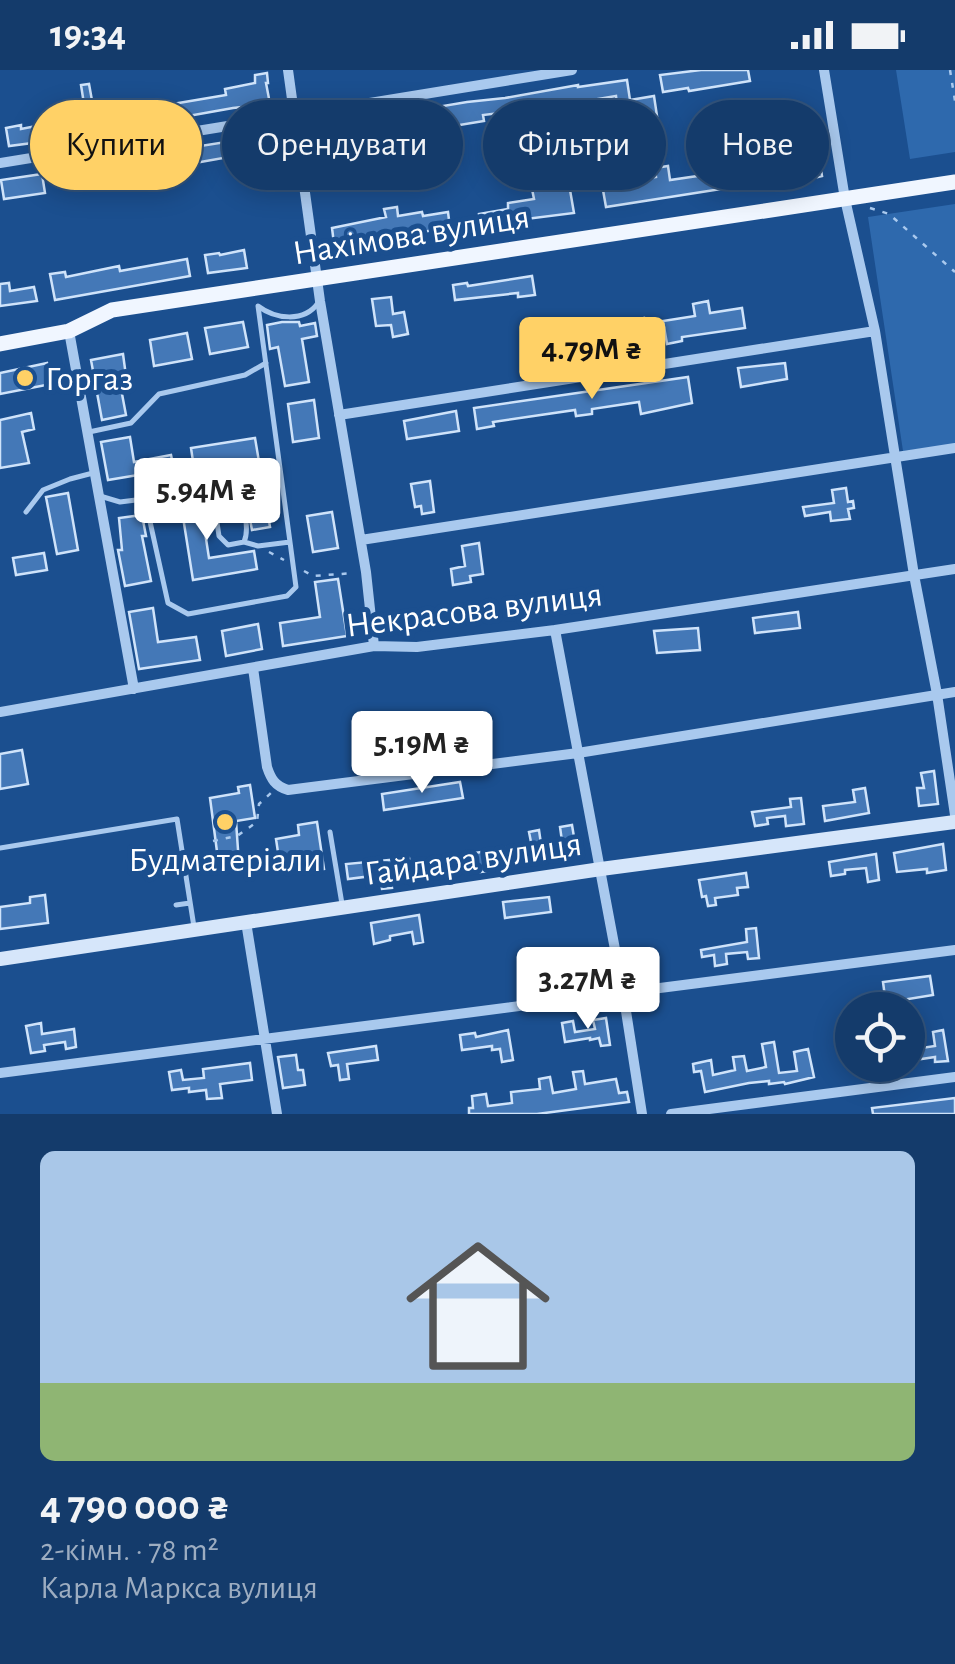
<!DOCTYPE html>
<html lang="uk">
<head>
<meta charset="utf-8">
<style>
	body { margin:0; font-family:"Alegreya Sans",sans-serif; background:#214673; color:#f1f3f6; height:100vh; display:flex; flex-direction:column; font-size:38px; white-space:nowrap }
	* { box-sizing:border-box; margin:0 }
	p { font-size:32px; color:#9dadc1 }
	.icon { flex:none; width:55px; height:55px; fill:none; stroke:currentColor; stroke-width:2; stroke-linecap:round; stroke-linejoin:round }
	.map { position:relative; height:1044px; overflow:hidden }
	.sheet { display:flex; flex-direction:column; background:#143b6b; flex:1 }
	.sheet>* { flex:none }
	.guide { position:absolute; left:30px; top:30px; width:895px; height:90px; display:flex; gap:20px }
	.buttons { position:absolute; left:835px; top:922px; display:grid; gap:20px }
	.buttons a { display:grid; place-items:center; width:90px; height:90px; border-radius:50%; background:#143b6b; box-shadow:0 5px 25px #0003,0 0 0 2px #33557e; font-size:50px }
	.price { position:absolute; translate:-50% -85px; padding:0 22px; border-radius:10px; background:#fff; color:#222; font-size:32px; line-height:65px; filter:drop-shadow(0 2px 5px #0008) }
	.price::after { content:''; position:absolute; left:50%; top:60px; width:30px; height:22px; margin-left:-15px; background:inherit; clip-path:polygon(0 0,100% 0,50% 100%) }
	.price.on { background:#ffd166; color:#111 }
	ul { padding:0; list-style:none }
	li { display:grid; align-content:center; gap:20px; height:530px; padding:0 40px }
	li+li { border-top:2px solid #33557e }
	li span { display:grid; place-items:center; height:310px; border-radius:15px; color:#555 }
	li>.icon { margin-inline-start:auto }
	span .icon { width:180px; height:180px; fill:#fffc; stroke-width:1 }
	li b { font-size:42px }
	.chip { padding:0 35px; border-radius:45px; background:#143b6b; box-shadow:0 5px 25px #0003,0 0 0 2px #33557e; font-size:35px; line-height:90px }
	.chip.on { background:#ffd166; color:#111 }
	.status { display:flex; justify-content:space-between; align-items:center; height:70px; padding:0 50px; background:#143b6b; direction:ltr }
	.status svg { height:28px; fill:currentColor }
	.map>svg:first-child { display:block }
</style>
</head>
<body>
<div class="status"><b>19:34</b><svg viewBox="0 0 49 12"><path d="M0 12V9h3v3zM5 12V6h3v6zM10 12V3h3v9zM15 12V0h3v12zM26 1h20v11H26zM47 4h2v5h-2z"/></svg></div>
<div class="map">
<svg width="955" height="1044" viewBox="0 0 955 1044">
	<rect width="100%" height="100%" fill="#1b4f8f"/>
	<!-- green -->
	<path fill="#2e69ad" d="M896,0H955V82L910,89Z
		M955,134V374L903,381L868,147Z"/>
	<!-- building -->
	<path fill="#4478b7" stroke="#cfe3fa" stroke-width="2.5" d="M701,0H748L750,11L689,21L688,18L663,22L660,5Z
		M267,3L268,13H266L270,34L233,38L48,71L9,76L6,58L21,55V59L72,49L70,36L84,34L81,15L89,14L93,36L116,32L118,40L142,36L143,39L226,25L225,19L255,13V5Z
		M627,10L630,30L654,26L657,46L644,48L643,40L618,44L616,26L557,36L559,48L544,50L542,38L483,45L484,51L435,59L436,65L423,67V64L386,70L387,77L373,80L371,62L346,66L343,49L357,47L358,54L390,49L389,44L405,42L406,44L443,39V36L467,32L505,28L578,15V17Z
		M232,71L247,83L242,84L243,93L234,86L178,96L175,80Z
		M818,80L822,106L805,110L804,106L606,137L603,120L632,116L631,111L656,107L655,98L668,96L670,110L780,94L778,83Z
		M117,89L120,106L102,110L101,105L74,111L71,97Z
		M591,98L596,116L570,120L574,143L495,153L496,158L481,160L479,144L508,139V133L534,129L530,109L542,107L544,116L580,110L578,100Z
		M42,104L45,123L4,129L1,110Z
		M397,137L398,146L422,142L423,146L448,142L450,158L334,174L332,158L386,147L384,139Z
		M244,180L247,198L208,203L205,185L219,183L220,185Z
		M187,189L190,206L55,230L50,204L65,202L66,207L119,196L120,201Z
		M532,206L535,225L518,227V223L455,230L453,215L467,213L468,216Z
		M9,213L10,221L34,217L37,231L0,236V214Z
		M391,227L393,244L404,242L408,264L393,267L391,255L376,256L372,229Z
		M708,231L710,243L742,238L745,258L682,267V271L667,274L663,251L695,246L693,234Z
		M644,248L648,277L565,288L563,272L629,261L628,251Z
		M243,252L248,277L210,284L205,258Z
		M282,252H299L300,256L315,253L317,266L302,269L309,312L285,316L278,277L270,279L267,255Z
		M187,263L192,289L154,296L150,270Z
		M123,284L126,306L119,308L126,345L102,350L91,290Z
		M47,293L51,314L0,324V303Z
		M785,293L787,309L741,317L738,298Z
		M688,307L692,333L641,344L639,332L592,339V344L576,346L575,340L493,352L494,356L477,359L474,338Z
		M314,330L319,368L293,372L288,334Z
		M456,341L459,361L407,369L404,351Z
		M31,343L34,359L22,362L29,393L0,398V350Z
		M130,367L134,392L171,385L174,399L108,410L101,372Z
		M255,368L270,457L252,460L239,391L194,398L191,378Z
		M430,411L434,442L422,444L421,436L415,437L411,414Z
		M186,417H198L209,488L254,481L257,499L193,510L179,422Z
		M846,418L848,432L853,431L854,438L848,439L850,449L831,451L830,442L805,446L803,437L834,433L832,420Z
		M68,423L78,480L57,484L46,427Z
		M332,442L338,478L313,482L307,446Z
		M142,445L146,466H142L151,511L125,516L118,480H122L119,448Z
		M479,473L483,504L470,506L471,512L453,515L451,499L465,496L462,476Z
		M44,483L47,500L16,505L13,488Z
		M338,509L347,566L283,576L280,553L320,547L315,512Z
		M153,538L158,572L196,567L200,590L139,599L129,542Z
		M798,542L800,558L755,563L753,548Z
		M258,554L262,579L226,586L222,561Z
		M698,558L700,580L657,583L654,561Z
		M484,658L486,674L439,681L437,665Z
		M385,660L387,671L418,667L421,683L375,692L371,662Z
		M22,680L28,714L0,719V684Z
		M934,701L938,734L919,736L917,718H924L921,703Z
		M460,712L463,728L384,740L382,724Z
		M250,715L255,748L236,751L239,794L219,797L210,728L239,723L238,717Z
		M865,718L869,743L825,751L823,736L855,732L853,720Z
		M801,728L804,754L786,756L785,746L767,748L768,754L755,756L752,742L791,737L790,729Z
		M317,752L324,799L305,802L303,786L279,789L276,769L299,765L298,755Z
		M572,755L577,785L488,797L489,801L480,802V799L465,801L462,787L468,786V784L507,778L532,777L529,762L539,760L541,774L562,771L560,757Z
		M943,774L946,800L927,803V799L897,802L894,783Z
		M876,784L879,810L868,812L866,798L845,800V804L831,806L829,792Z
		M409,788L412,807L391,810L392,818L382,819L380,805L348,809L346,794Z
		M746,803L748,817L737,818L738,825L715,828L716,835L708,836L706,826L702,827L699,810Z
		M45,825L48,853L0,859V837L30,833V827Z
		M549,827L551,842L505,848L503,832Z
		M419,845L423,872L414,874L412,862L390,866V870L374,874L371,853Z
		M756,858L759,888L748,889L747,882L726,884L727,894L715,896L714,885L702,887L701,880L747,872L746,859Z
		M930,906L933,925L902,930L903,939L892,940L890,926L885,927L883,912Z
		M606,948L610,975L601,976L599,968L590,970V968L565,972L562,953L573,951L575,962L595,959L593,950Z
		M41,953L42,964L74,959L76,977L66,979L65,972L44,975L45,981L31,983L26,956Z
		M508,960L513,990L502,992L500,979L492,980V976L462,980L460,965L475,963L476,967Z
		M943,960L948,991L935,992V987L908,991V980L935,976L933,962Z
		M774,972L779,1003L797,1001L794,982L808,979L814,1007L785,1014L784,1012L769,1014V1011L749,1013L705,1022L701,1001L694,1002L693,994L711,990L713,1005L735,1000L733,987L744,986L747,1001L766,997L762,974Z
		M376,976L378,990L347,994L349,1009L340,1010L338,995L331,996L328,983Z
		M296,985L298,1000H303L305,1015L283,1018L278,987Z
		M250,993L252,1010L220,1014L222,1028L207,1029L206,1020L189,1022V1018L172,1020L169,1002L181,1000L183,1010L204,1008L203,999Z
		M583,1001L585,1014L616,1009L619,1023L627,1022L629,1032L537,1044H469V1038H473L472,1026L486,1024L488,1036L512,1033L511,1022L540,1019L539,1009L550,1007L553,1023L576,1019L573,1002Z
		M955,1028V1044H873L872,1038Z"/>
	<g fill="none" stroke-linecap="round" stroke-linejoin="round">
		<!-- path -->
		<path stroke="#a9c9ee" stroke-width="2.5" stroke-dasharray="5 8" stroke-linecap="butt" d="M950,0L955,31
			M870,138L889,144L955,202
			M269,482L284,490
			M304,501L313,506L354,503
			M213,771L237,766L257,752L259,734L272,722"/>
		<!-- lane -->
		<path stroke="#a9c9ee" stroke-width="5" d="M89,362L131,353L159,324L245,305L266,293
			M100,426L120,432L160,427L186,410L211,412L219,466L228,475L244,472C251,456 241,422 229,409L211,412
			M145,429L168,533L188,544L287,526L296,517L290,472
			M26,442L43,420L70,409L93,403
			M244,472L258,476L290,472L258,236C275,249 304,253 318,233
			M330,762L342,834
			M0,778L177,749L194,857
			M176,835L190,833"/>
		<!-- street -->
		<path stroke="#a9c9ee" stroke-width="10" d="M288,0L320,231L366,502L374,576
			M824,0L845,129L875,261L914,505L937,624L955,745
			M0,93L572,0
			M69,261L134,619
			M339,345L875,261
			M361,470L955,378
			M555,560L623,922L642,1044
			M253,598L267,697C271,709 275,716 288,720L578,683L955,622
			M0,642L374,576L417,577L555,560L955,499
			M246,852L277,1044
			M0,1003L955,880
			M671,1044L955,1007"/>
		<!-- secondary -->
		<path stroke="#d6e6fa" stroke-width="14" d="M0,889L601,799L955,752"/>
		<!-- primary -->
		<path stroke="#f0f6ff" stroke-width="15" d="M0,274L69,261L112,240L955,112"/>
	</g>
	<!-- markers -->
	<g fill="#ffd166" stroke="#1b4f8f" stroke-width="4">
		<circle cx="25" cy="308" r="10"/>
		<circle cx="225" cy="752" r="10"/>
	</g>
	<g text-anchor="middle" stroke-width="10" stroke-linejoin="round" paint-order="stroke">
		<!-- street labels -->
		<g font-size="35" fill="#fff" stroke="#1b4f8f">
			<text transform="translate(411 164) rotate(-9)" y="12">Нахімова вулиця</text>
			<text transform="translate(474 539) rotate(-7)" y="12">Некрасова вулиця</text>
			<text transform="translate(473 788) rotate(-8)" y="12">Гайдара вулиця</text>
		</g>
		<!-- poi labels -->
		<g font-size="35" fill="#fff" stroke="#1b4f8f" text-anchor="start">
			<text x="45" y="320">Горгаз</text>
			<text x="225" y="801" text-anchor="middle">Будматеріали</text>
		</g>
	</g>
</svg>
<div class="buttons">
<a><svg class="icon" aria-label="locate" viewBox="0 0 24 24"><circle cx="12" cy="12" r="6"/><path d="M12 2v4M12 18v4M2 12h4M18 12h4"/></svg></a>
</div>
<b class="price on" style="left:592px;top:332px">4.79M ₴</b>
<b class="price" style="left:207px;top:473px">5.94M ₴</b>
<b class="price" style="left:422px;top:726px">5.19M ₴</b>
<b class="price" style="left:588px;top:962px">3.27M ₴</b>
<div class="guide">
<a class="chip on">Купити</a>
<a class="chip">Орендувати</a>
<a class="chip">Фільтри</a>
<a class="chip">Нове</a>
</div>
</div>
<section class="sheet">
<ul>
<li><span style="background:linear-gradient(#a9c7e8 75%,#8fb573 0)"><svg class="icon" aria-label="home" viewBox="0 0 24 24"><path d="M3 11l9-7 9 7M6 9v11h12V9"/></svg></span><div><b>4 790 000 ₴</b><p>2-кімн. · 78 m²</p><p>Карла Маркса вулиця</p></div></li>
</ul>
</section>
</body>
</html>
